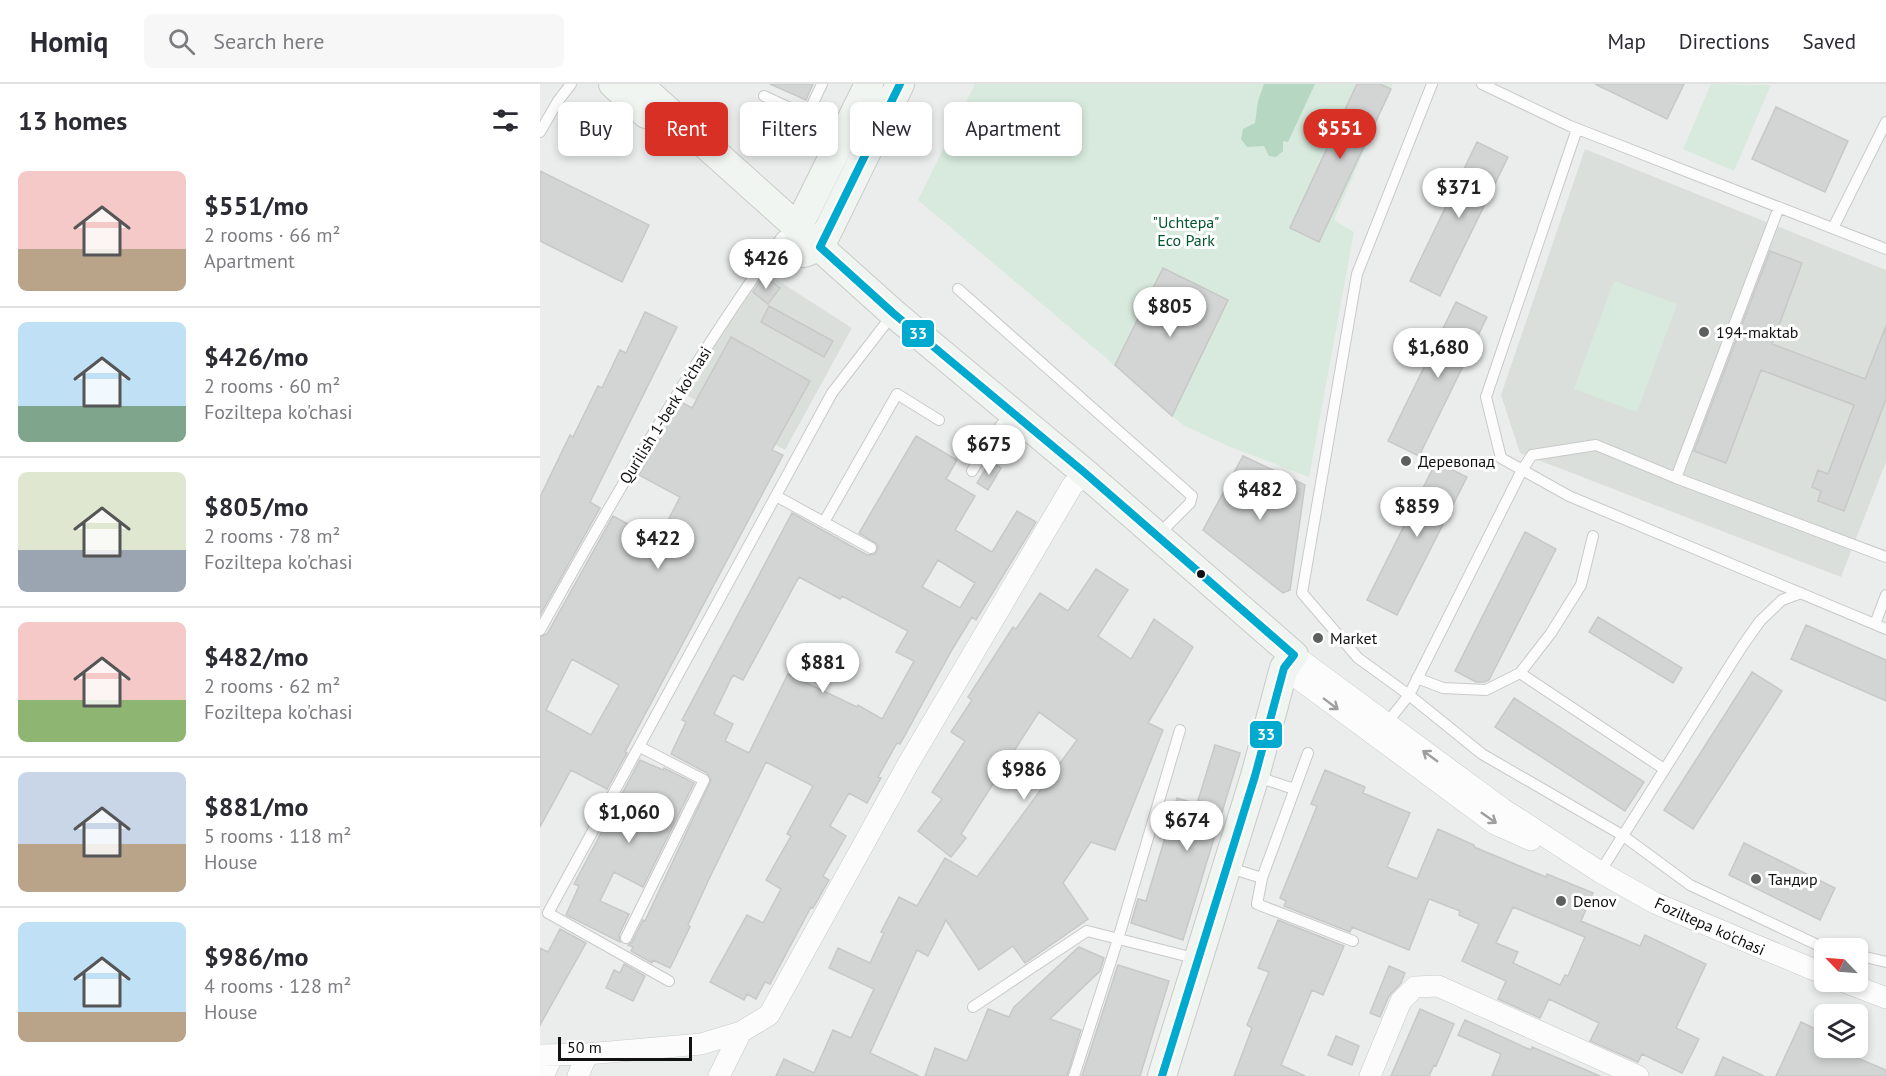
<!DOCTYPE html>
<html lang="en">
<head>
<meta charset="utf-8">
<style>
	body { margin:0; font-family:"PT Sans",sans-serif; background:#f7f7f7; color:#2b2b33; height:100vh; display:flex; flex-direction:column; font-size:22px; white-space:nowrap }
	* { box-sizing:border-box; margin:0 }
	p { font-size:20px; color:#7c7c81 }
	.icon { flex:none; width:33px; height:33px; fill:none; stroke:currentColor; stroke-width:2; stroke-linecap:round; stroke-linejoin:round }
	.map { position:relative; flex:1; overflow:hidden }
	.side { display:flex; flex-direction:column; background:#fff; width:540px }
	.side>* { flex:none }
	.top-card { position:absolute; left:18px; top:18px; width:570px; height:54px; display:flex; gap:12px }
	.needle { width:39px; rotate:295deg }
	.tools { position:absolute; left:1274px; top:854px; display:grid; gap:12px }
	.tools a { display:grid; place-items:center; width:54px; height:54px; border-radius:9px; background:#fff; box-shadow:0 3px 9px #0003; font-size:30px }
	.scale { position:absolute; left:18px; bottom:15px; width:134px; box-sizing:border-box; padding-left:6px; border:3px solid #111211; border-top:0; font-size:16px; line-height:21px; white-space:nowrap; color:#111211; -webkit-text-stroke:4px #fff; paint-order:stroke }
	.price { position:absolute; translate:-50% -51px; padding:0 14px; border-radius:21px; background:#fff; color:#222; font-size:20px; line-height:39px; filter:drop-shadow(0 2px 3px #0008) }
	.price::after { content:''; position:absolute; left:50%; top:36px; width:18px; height:14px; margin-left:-9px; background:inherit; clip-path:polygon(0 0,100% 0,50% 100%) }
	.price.current { background:#d93025; color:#fff }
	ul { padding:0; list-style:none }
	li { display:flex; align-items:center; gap:18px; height:150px; padding:0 18px }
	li+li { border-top:2px solid #e1e1e2 }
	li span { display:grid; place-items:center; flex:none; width:168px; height:120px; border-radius:9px; color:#555 }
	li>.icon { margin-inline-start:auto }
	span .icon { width:72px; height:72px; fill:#fffc; stroke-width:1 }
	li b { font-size:26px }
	h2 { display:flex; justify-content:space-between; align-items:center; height:72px; padding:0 18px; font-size:26px }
	.chip { padding:0 21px; border-radius:9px; background:#fff; box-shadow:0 3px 9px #0003; font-size:21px; line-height:54px }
	.chip.current { background:#d93025; color:#fff }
	header { display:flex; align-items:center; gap:36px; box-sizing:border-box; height:84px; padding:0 30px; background:#fff; border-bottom:2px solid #e1e1e2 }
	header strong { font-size:28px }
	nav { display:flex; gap:33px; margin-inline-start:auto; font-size:21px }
	.search { width:420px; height:54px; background:#f7f7f7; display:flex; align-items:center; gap:15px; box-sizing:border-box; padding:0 21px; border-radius:9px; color:#7c7c81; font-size:22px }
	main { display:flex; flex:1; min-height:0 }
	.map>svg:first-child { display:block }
</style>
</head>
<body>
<header>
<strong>Homiq</strong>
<div class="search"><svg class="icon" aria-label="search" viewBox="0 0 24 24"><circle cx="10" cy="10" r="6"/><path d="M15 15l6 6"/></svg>Search here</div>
<nav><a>Map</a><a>Directions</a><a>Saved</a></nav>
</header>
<main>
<section class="side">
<h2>13 homes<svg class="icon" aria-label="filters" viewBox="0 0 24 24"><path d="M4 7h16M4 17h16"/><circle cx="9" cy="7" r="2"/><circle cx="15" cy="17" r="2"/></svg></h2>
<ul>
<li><span style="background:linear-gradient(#f6c9c9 65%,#b9a48a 0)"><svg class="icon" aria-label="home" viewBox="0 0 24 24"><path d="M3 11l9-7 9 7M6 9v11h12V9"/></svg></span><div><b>$551/mo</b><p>2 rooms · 66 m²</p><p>Apartment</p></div></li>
<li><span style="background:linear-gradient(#bfe0f5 70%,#7fa58c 0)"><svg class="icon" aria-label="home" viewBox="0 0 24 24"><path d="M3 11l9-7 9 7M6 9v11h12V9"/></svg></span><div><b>$426/mo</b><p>2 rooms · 60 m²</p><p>Foziltepa ko'chasi</p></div></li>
<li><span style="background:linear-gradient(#dfe7d0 65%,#9aa5b1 0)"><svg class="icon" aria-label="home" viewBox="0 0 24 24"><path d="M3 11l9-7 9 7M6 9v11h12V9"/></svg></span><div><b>$805/mo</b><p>2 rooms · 78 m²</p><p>Foziltepa ko'chasi</p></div></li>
<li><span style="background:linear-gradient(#f6c9c9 65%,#8fb573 0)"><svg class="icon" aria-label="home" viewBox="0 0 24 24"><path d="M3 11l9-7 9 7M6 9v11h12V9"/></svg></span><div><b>$482/mo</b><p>2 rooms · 62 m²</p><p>Foziltepa ko'chasi</p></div></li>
<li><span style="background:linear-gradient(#c9d6e8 60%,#b9a48a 0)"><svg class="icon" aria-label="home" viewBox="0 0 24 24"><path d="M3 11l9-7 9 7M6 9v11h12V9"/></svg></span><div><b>$881/mo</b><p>5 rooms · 118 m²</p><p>House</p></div></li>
<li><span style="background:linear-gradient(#bfe0f5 75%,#b9a48a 0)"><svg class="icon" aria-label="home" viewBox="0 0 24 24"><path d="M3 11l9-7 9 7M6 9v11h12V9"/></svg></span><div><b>$986/mo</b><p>4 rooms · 128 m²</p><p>House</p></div></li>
</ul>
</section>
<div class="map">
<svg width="1346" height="992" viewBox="0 0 1346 992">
	<rect width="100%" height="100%" fill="#ebedec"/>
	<!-- built -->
	<path fill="#dadfdc" d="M1045,65L1346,186V378L1301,493L980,369L961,311Z
		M220,185L312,244L245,366L143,309Z"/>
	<!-- green -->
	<path fill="#d7eadd" d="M435,0H853L794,136L814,148L769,393L688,362L643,341L572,279L378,116Z
		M1171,0L1231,1L1194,87L1143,65Z
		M1074,197L1137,220L1097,328L1034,305Z"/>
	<!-- water -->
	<path fill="#b6d7c1" d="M724,0H775L748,58L743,57V67L736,73L729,72L724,62L707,63L701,55L703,45L715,39L718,17Z"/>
	<!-- building -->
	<path fill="#d3d5d4" stroke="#c7c8c7" stroke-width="1.5" fill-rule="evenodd" d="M230,0H273L266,16Z
		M817,0H840L851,5L779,158L750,144Z
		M1055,0H1144L1127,35Z
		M1236,23L1308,57L1285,108L1212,75Z
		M937,58L968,73L900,212L870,197Z
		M0,87L109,141L82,198L0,157Z
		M1230,167L1262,179L1232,260L1325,295L1346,242V315L1304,427L1278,417L1281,407L1272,403L1278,386L1288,390L1314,321L1221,286L1186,379L1154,367Z
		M623,184L688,216L632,332L575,281Z
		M224,192L240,204L228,220L213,208Z
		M916,218L947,233L879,372L848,357Z
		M229,222L293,257L284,273L221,238Z
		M105,228L137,243L50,418L60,424L0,531V413L30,351L33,353L58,302L62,304L80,266L86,269Z
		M191,253L270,297L232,366L243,371L85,668L87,669L67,705L31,686L0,743V553L7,550L73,432L118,456L140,413L99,391L141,318L152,324ZM32,575L79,601L51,651L6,626Z
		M376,352L417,376L406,395L435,412L415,446L452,468L477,427L496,438L436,536L432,533L413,564L360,660L357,659L338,693L341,694L327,719L309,709L290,742L306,752L283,792L289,796L273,824L271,823L230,900L225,898L216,915L207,910L204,916L170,898L207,831L223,839L241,805L226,796L251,752L247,750L273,702L226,678L169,795L148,841L150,843L130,884L113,876L112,879L91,867L93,863L88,861L92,858L103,836L105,837L171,696L167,689L131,670L146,638L142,636L252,429L327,471L335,470L338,464L337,460L319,449ZM398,476L435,499L420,524L382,503ZM259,493L300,515L302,512L368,547L356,568L374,577L342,635L318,621L317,623L248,590L209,669L185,657L193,640L174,630L193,591L203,596Z
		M703,372L765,401L750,506L743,509L663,446Z
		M450,377L461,384L448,406L437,399Z
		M896,378L927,393L857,531L827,516Z
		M985,448L1016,465L949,596L944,598H936L915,587Z
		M556,485L588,506L558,552L591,575L614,535L653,563L608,639L623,646L575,766L551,758L523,799L548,835L485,879L473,862L439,886L406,836L388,872L377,866L330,969L379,992H236L244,975L274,989L293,946L311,954L334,905L289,884L298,864L330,879L344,849L341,848L359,813L377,822L405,774L437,793L537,656L499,628L421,750L426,754L411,773L378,747L402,715L392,708L425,657L411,648L432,616L428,613L473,543L476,545L500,509L528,527Z
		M1058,533L1142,584L1133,599L1049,548Z
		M1266,541L1346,576V617L1251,575Z
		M1212,588L1242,607L1153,745L1124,726Z
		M974,614L1104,698L1085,727L955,643Z
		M675,661L700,669L643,856L591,839L598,815L606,817L637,714L657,720Z
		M100,676L123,686L124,684L154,699L103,803L74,788L60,817L89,830L79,851L80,858L26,831L39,802L34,800Z
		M785,686L825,703L823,709L870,729L847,783L877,795L898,745L934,761V763L1006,793L1007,790L1053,809L1041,837L1100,862L1105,851L1166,880L1136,944L1159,955L1142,989L1102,970L1098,978L1050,957L1059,939L1009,915L1000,934L958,915L966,897L922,877L939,840L919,831L920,827L889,815L869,866L812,843L810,848L744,822L746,817L740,814L777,722L771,720ZM973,823L1045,853L1028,892L1025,891L1020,901L973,879L978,868L956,859Z
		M1204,759L1295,804L1280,836L1189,791Z
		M738,836L804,862L783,911L772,906L741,981L765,992H694L712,944L707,941L729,888L718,884Z
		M20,845L46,859L0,941V864L8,868Z
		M539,863L564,874L560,887L510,935L541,946L527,992H385L395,964L427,977L448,925L469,933L474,923Z
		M84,880L105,892L93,917L66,904L74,886L80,889Z
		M578,881L629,897L600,992H542Z
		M849,882L865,889L861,899L849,912L840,933L830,929Z
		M880,925L914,940L896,982L894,981L889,992H851Z
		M925,936L991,966L992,963L1060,992H952L961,970L918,951Z
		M1261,938L1284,949V963H1291L1346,986V992H1236Z
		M796,952L819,962L812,981L788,971Z
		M1183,973L1224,992H1175Z"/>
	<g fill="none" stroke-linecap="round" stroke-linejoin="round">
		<defs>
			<path id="service" d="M942,0L1030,42L1346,165
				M224,12L267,32L282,0
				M1037,45L946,313L961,374L1029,412L1346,545
				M0,48L18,17L31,0
				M1239,123L1136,394L1346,473
				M1293,144L1346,38
				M418,205L652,412L650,419L617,452
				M432,387L461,341
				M1136,394L1056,361L992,371L982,386L869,611L942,670L1082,751L1150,801L1284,864
				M236,412L331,464
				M284,438L357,310L399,336
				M1335,540L1346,511
				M0,546C75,411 152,278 242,153
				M980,589L1011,549L1041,501L1053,452
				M877,594L903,604L946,606L980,589L1124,685
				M846,640L869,611L818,574L762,509L817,190L892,0
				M715,692L754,705
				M687,783L722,794L768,669
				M1060,788L1201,564L1220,537L1242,516L1261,509
				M722,794L717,820L813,857
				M86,854L164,696L100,663
				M1317,871L1346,878
				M129,897L8,829L292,309L353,230
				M433,923L547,847L658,875
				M534,992L578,855L640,646"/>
			<path id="minor" d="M754,571L963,725L1060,788L1115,819L1284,890
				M744,584L955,740L991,756
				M1302,897L1346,914
				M0,971L47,970L161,960L201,948L229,931L368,680L532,402L545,389
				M3,992L13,971
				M38,992L47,970
				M179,992L201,948
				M830,992L861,917L875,903L898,902L1098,992"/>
			<path id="secondary" d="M73,0L106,30
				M98,0L353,229L545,389L754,571L744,584L715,692L622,992
				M260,161L258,143L329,0
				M264,169L280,163L360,0"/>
		</defs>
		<!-- service casing -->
		<use href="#service" stroke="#c8c9c8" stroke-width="12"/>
		<!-- minor casing -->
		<use href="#minor" stroke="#c8c9c8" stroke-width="22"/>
		<!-- secondary casing -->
		<use href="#secondary" stroke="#c8c9c8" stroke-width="30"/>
		<!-- service -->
		<use href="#service" stroke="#fcfcfc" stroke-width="10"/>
		<!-- minor -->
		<use href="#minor" stroke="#fcfcfc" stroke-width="21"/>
		<!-- secondary -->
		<use href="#secondary" stroke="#f0f5f2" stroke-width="28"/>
		<defs>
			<path id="bus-1" d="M360,0L280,163L353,229L545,389L754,571L744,584L715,692L622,992"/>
		</defs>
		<!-- bus-1 casing -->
		<use href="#bus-1" stroke="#fff" stroke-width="12"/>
		<!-- bus-1 -->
		<use href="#bus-1" stroke="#00a9ce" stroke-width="8"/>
	</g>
	<!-- one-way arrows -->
	<defs><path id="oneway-shaft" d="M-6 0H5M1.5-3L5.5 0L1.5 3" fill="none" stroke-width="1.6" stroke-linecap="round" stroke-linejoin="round" transform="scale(1.5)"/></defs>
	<g stroke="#9e9e9e">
		<use href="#oneway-shaft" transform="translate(791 620) rotate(37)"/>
		<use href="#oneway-shaft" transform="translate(890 672) rotate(-144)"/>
		<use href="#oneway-shaft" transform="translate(949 734) rotate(35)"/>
	</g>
	<!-- markers -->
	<g fill="#5d5f5e" stroke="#fff" stroke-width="2">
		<circle cx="1164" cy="248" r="6"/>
		<circle cx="866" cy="377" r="6"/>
		<circle cx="778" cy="554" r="6"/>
		<circle cx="1216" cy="795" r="6"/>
		<circle cx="1021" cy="817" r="6"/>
	</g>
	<circle fill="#111211" stroke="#fff" stroke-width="2" cx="661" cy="490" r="5"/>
	<g text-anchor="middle" stroke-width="6" stroke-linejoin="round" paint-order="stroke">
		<!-- park labels -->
		<g font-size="16" fill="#03562f" stroke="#fff">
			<text x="646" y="144">"Uchtepa"<tspan x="646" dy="18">Eco Park</tspan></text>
		</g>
		<!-- poi labels -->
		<g font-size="16" fill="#111211" stroke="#fff" text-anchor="start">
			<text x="1176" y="254">194-maktab</text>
			<text x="878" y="383">Деревопад</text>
			<text x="790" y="560">Market</text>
			<text x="1228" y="801">Тандир</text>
			<text x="1033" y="823">Denov</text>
		</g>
		<!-- street labels -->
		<g font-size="16" fill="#111211" stroke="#fff">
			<text transform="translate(125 331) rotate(-58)" y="6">Qurilish 1-berk ko'chasi</text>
			<text transform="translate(1170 842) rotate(24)" y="6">Foziltepa ko'chasi</text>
		</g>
	</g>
	<g stroke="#fff" stroke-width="2">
		<rect x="361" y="235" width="34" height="29" rx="6" fill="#00a9ce"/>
		<rect x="709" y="636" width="34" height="29" rx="6" fill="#00a9ce"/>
	</g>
	<g font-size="16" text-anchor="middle" font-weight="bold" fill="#fff">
		<text x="378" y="255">33</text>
		<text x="726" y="656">33</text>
	</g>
</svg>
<div class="tools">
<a><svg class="needle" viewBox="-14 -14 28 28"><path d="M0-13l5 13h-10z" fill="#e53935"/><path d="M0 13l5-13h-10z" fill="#7c7c81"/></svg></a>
<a><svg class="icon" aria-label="layers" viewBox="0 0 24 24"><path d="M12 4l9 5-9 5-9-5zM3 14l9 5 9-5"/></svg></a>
</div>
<div class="scale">50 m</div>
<b class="price current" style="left:800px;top:76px">$551</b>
<b class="price" style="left:919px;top:135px">$371</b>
<b class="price" style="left:226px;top:206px">$426</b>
<b class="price" style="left:630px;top:254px">$805</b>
<b class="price" style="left:898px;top:295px">$1,680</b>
<b class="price" style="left:449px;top:392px">$675</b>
<b class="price" style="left:720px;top:437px">$482</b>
<b class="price" style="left:877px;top:454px">$859</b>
<b class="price" style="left:118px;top:486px">$422</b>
<b class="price" style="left:283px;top:610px">$881</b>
<b class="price" style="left:484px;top:717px">$986</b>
<b class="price" style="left:89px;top:760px">$1,060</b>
<b class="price" style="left:647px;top:768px">$674</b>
<div class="top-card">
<a class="chip">Buy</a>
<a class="chip current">Rent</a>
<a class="chip">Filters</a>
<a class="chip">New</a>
<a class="chip">Apartment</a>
</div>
</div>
</main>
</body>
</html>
